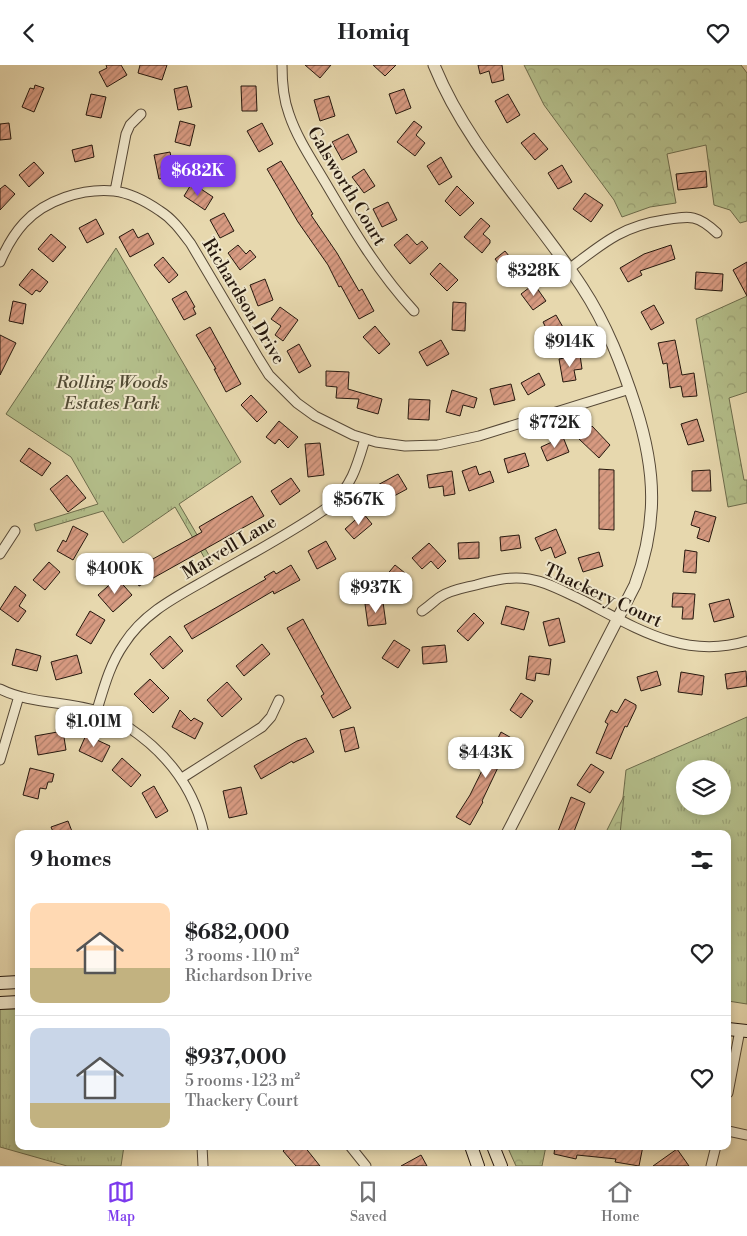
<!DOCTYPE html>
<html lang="en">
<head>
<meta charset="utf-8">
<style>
	body { margin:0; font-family:"Libre Bodoni",serif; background:#f6f6f6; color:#202124; height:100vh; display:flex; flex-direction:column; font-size:19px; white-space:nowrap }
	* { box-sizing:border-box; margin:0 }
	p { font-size:16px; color:#757577 }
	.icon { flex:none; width:28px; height:28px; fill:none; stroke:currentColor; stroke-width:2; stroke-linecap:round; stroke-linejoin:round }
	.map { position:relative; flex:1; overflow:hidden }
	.sheet { position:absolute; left:15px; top:765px; width:716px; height:320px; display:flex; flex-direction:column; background:#fff; border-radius:10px; box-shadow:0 2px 8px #0003 }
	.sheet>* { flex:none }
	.tools { position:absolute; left:676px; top:695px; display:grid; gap:10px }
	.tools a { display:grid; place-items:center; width:55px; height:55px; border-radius:50%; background:#fff; box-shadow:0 2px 8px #0003; font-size:25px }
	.price { position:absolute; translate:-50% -42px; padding:0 11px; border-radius:10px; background:#fff; color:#222; font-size:16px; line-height:32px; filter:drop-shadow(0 1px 2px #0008) }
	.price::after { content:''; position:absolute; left:50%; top:30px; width:15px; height:11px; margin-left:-8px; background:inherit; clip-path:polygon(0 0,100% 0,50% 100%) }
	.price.selected { background:#7c3aed; color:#fff }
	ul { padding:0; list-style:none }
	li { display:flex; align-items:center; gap:15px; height:125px; padding:0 15px }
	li+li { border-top:1px solid #e0e0e0 }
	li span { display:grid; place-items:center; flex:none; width:140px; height:100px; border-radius:10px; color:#555 }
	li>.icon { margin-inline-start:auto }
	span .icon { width:60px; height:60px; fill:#fffc; stroke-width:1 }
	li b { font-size:21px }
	h2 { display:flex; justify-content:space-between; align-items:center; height:60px; padding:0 15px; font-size:21px }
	header { display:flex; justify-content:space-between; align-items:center; height:65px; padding:0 15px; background:#fff; font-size:22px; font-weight:700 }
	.tabs { display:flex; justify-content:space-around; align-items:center; height:70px; border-top:1px solid #e0e0e0; background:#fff; font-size:14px; color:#757577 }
	.tabs a { display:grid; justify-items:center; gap:2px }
	.tabs .selected { color:#7c3aed }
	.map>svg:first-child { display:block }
</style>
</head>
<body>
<header><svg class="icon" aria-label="back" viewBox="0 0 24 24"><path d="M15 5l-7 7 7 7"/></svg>Homiq<svg class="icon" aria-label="heart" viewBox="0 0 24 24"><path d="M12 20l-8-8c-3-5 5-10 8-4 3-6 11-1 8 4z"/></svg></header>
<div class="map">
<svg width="747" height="1101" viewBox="0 0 747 1101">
	<defs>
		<pattern id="grass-tufts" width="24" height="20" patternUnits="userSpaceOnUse" patternTransform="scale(1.25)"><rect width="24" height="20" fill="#b4bf8b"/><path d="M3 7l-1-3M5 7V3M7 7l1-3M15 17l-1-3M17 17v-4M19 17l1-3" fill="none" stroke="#9ba377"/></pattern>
		<pattern id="forest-crowns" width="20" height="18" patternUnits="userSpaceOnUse" patternTransform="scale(1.25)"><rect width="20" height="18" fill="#b4bf8b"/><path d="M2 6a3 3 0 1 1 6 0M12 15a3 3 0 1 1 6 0" fill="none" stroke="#9ba377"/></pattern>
		<pattern id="building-hatch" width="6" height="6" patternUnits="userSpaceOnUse" patternTransform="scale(1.25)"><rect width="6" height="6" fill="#d79a81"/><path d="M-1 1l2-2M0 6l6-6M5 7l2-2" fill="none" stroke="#ae7d68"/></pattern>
	</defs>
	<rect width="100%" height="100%" fill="#e7d8ae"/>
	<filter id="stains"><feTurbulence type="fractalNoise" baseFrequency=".004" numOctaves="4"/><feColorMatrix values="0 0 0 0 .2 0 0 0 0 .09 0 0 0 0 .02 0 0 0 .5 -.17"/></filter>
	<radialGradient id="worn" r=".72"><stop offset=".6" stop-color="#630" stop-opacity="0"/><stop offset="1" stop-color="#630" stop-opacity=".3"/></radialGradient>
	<!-- grass -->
	<path fill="url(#grass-tufts)" stroke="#6d6c4c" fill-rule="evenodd" d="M116,183L241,397L179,439L213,497L208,499L175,442L123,478L103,446L36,466L34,459L98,439L71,392L6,349Z
		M747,652V939L728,936V769H619L626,705ZM685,704H722V741H685Z
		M0,944H19V1081H124L121,1101H67L0,1082Z"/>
	<!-- forest -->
	<path fill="url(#forest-crowns)" stroke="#6d6c4c" d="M524,0H741L747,8V156L740,158L730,145L714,140L706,80L667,89L676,138L650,142L622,152L614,135L544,40Z
		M747,231V327L729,333L744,415H747V438L728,442L696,254Z
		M624,731L620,769H605Z
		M507,1081H546L542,1101H516Z"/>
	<!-- building -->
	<path fill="url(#building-hatch)" stroke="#26180e" d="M106,0H121L127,10L107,22L99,7L107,3Z
		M140,0H167L162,15L138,8Z
		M305,0H331L320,13Z
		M373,0H396L385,11Z
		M478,0H502L504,15L492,18L489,6L480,9Z
		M35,20L44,23L34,47L22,42L30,23L34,24Z
		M187,21L192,42L178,45L174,24Z
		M241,21H256L257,46H242Z
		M404,24L411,43L396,49L389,29Z
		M91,29L106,32L101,53L86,50Z
		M508,29L520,50L507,58L495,36Z
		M329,31L335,51L320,56L314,35Z
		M180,56L195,60L190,81L175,77Z
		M414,56L422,62L416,70L425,78L415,91L397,77Z
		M9,58L11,74L0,75V59Z
		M262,58L273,79L259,87L247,66Z
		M534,68L548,84L535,95L521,78Z
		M348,69L357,87L342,95L332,77Z
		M92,80L94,92L75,97L72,85Z
		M170,87L175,111L159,114L154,90Z
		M441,92L452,112L439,120L427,101Z
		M281,96L313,149L311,150L337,188L359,226L362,224L374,246L359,254L341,221L339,222L328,200L298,157L267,104Z
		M34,97L44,108L29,122L19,110Z
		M562,100L572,117L558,124L548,108Z
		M364,104L375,121L364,128L352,112Z
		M706,106L707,122L678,125L676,109Z
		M192,118L213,132L205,145L184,131Z
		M5,120L15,129L0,145V124Z
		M457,121L474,138L460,151L445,136Z
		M585,128L603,140L591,157L573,144Z
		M388,137L397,155L382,162L373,144Z
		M224,148L234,166L220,173L210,155Z
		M481,153L490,161L483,169L490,175V178L482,188L464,172Z
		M96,154L104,169L87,178L79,163Z
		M133,164L138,173L148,168L154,179L130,192L119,172Z
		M51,169L66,182L53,197L38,184Z
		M407,169L417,180L422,176L428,183L410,199L394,180Z
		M238,180L246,189L250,185L256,192L240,205L228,188Z
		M671,180L675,194L640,206L642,210L628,217L620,203L644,189Z
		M505,186L518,202L507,210L495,194Z
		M163,192L178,210L169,218L154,200Z
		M747,197V231L733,205Z
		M440,198L458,215L447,226L430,209Z
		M32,204L48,217L40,227L36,225L32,230L19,220Z
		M696,207L723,209L722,226L695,224Z
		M265,214L273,235L258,241L250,220Z
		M534,219L546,236L533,245L521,229Z
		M186,226L195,242L193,243L196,249L184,255L172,234Z
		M13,236L26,239L23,259L9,256Z
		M453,237L466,238L465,266L452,265Z
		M654,240L664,258L651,265L641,247Z
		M280,242L298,255L283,276L275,270L281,261L271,254Z
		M556,250L568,271L554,279L543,257Z
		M375,261L390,279L379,289L363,272Z
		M210,262L241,319L226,327L214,304H216L196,270Z
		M0,270L16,278L0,310Z
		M441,275L449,289L427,301L419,287Z
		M675,275L682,310L694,308L697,331L683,332L681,321L670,323L667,298L663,299L658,278Z
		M299,279L311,301L299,308L287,286Z
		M580,290L582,304L574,305L576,315L563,317L559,294Z
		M326,306L349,307L348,324L382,334L378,349L357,343L359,334L336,333L337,322L326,321Z
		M539,308L545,320L528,330L521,318Z
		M511,319L515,335L494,340L490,324Z
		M452,325L477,333L474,343L463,340L460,351L446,347Z
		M251,330L267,347L257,357L241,340Z
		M409,334L430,335L429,355L408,354Z
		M697,354L704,376L688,380L681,359Z
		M279,356L298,372L288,383L279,374L275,379L266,372Z
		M592,361L610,380L599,393L579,374Z
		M563,372L569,387L547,396L541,382Z
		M320,378L324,410L308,412L305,379Z
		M29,383L51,398L42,411L20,396Z
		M525,388L529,401L508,408L504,394Z
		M476,401L479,410L490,406L494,417L469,426L462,406Z
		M599,404L614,405V465L599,464Z
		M710,405L711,426H692V406Z
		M452,406L455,429L444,431L443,421L429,423L427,410Z
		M398,409L407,424L383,437L374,422Z
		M67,410L86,433L68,447L50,424Z
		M291,413L300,426L280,440L271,426Z
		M252,431L264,451L139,521L131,506L202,467L199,462Z
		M695,446L716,452L709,477L697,473L700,463L691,460Z
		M363,448L372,459L354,474L345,464Z
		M73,461L88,469L73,495L57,486L63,475L66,477Z
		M556,464L566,488L555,493L551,482L541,486L535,473Z
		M519,470L521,483L501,486L500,472Z
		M326,476L336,494L317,504L308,486Z
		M479,477V493L459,494L458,478Z
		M429,478L446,496L438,504L431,496L422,504L412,493Z
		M685,485L697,487L696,508L683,507Z
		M599,487L603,501L583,507L578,493Z
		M49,497L60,507L45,525L33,515Z
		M291,500L300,515L274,529L273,526L192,574L184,561L266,514L264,512L274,506L276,509Z
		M395,500L405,508L390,527L380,518Z
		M117,513L132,530L113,547L98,530Z
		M15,521L26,530L19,541L26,546L18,557L0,544Z
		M673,528L695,529L693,554H682L683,542H672Z
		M729,534L734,552L714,557L709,539Z
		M383,537L386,559L368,561L365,539Z
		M506,541L529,547L524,565L501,559Z
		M90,546L105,555L91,579L76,570Z
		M474,548L484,558L468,576L457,566Z
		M559,553L565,577L549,581L543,557Z
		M303,554L351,643L333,653L321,631L324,629L287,563Z
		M170,571L183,586L163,604L150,589Z
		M394,575L410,585L398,603L382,593Z
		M262,579L270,589L244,611L236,601Z
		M445,580L447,597L423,599L422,582Z
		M16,584L41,591L37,606L12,600Z
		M77,590L82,608L56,615L51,597Z
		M529,591L551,594L549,610L536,608L535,616L526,614Z
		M657,606L661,620L641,626L637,612Z
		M746,606L747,621L727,624L725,609Z
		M681,607L704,611L702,630L678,627Z
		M150,614L169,633L153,648L134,629Z
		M227,617L242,634L222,652L207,635Z
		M521,628L533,636L521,653L510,645Z
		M625,634L636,640V643L627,662L625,661L611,694L596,688L608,659L605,657L611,645L617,648Z
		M180,645L191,656L194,653L203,658L195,674L172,662Z
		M354,662L359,683L345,687L340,665Z
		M63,666L66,685L38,690L35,671Z
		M501,667L515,675L505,693L503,692L482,736L483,737L470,760L456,752L470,730Z
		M86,670L110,681L102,697L79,686Z
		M306,673L314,687L293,698L292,696L261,714L254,701L297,676Z
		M122,693L141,710L131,722L112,705Z
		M591,699L604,707L590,728L577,720Z
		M30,703L54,709L52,717H48L46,724L40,723L38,734L23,730Z
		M154,721L168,746L156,753L142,728Z
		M241,722L247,749L229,753L223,726Z
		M571,732L585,738L573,769H557Z
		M68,756L73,769H54L51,762Z
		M289,1081H304L320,1101H296L283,1086Z
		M555,1081H643L639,1101L615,1097L616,1094L577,1090L576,1094L554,1089Z
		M677,1084L689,1101H653Z
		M421,1090L427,1101H401Z"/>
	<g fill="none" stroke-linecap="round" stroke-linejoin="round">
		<defs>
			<path id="minor" d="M282,0C282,17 283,33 289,49C297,73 312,95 325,117C352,163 378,207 414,246
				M115,126L126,69L130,60L141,49
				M0,197C6,183 13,170 24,158C45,135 83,123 114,126C130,128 147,137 160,146C173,154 182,167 191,179L259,294L269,310L297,338L315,351L353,370L376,377L405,381L438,380L479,371L630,324
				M569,204C602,179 622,161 664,155C690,151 697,149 717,168
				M0,489L15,466
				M422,546C428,542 434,536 440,532C450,525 464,523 476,520C494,515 511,511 529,514C548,517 564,527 582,535C636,563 684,595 747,576
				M0,624C30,639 66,636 97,646C109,649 118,656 128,662C167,688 194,722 204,769
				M97,645C104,622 110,599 124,579C143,549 174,533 204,516C245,492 292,468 331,440C352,420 357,401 365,374
				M0,695L19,631
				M182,713L262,662L271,652L279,635
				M728,1028L740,965
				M728,1066L747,1070
				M202,1081L203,1101
				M350,1081L366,1101
				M711,1101L716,1081"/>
			<path id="tertiary" d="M434,0C468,84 533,147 582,222C607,260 622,300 636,343C656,406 658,457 635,520L507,769"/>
			<path id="secondary" d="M0,918L19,917
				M0,938L19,937
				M728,964L747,966
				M471,1081L478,1101
				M493,1081L501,1101"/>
		</defs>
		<!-- minor casing -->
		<use href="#minor" stroke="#564836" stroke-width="11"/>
		<!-- tertiary casing -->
		<use href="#tertiary" stroke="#564836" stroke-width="13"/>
		<!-- secondary casing -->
		<use href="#secondary" stroke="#26180e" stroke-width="14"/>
		<!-- minor -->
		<use href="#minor" stroke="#efe6ca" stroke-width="9"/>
		<!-- tertiary -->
		<use href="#tertiary" stroke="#efe6ca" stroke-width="11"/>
		<!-- secondary -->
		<use href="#secondary" stroke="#efe6ca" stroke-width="12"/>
	</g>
	<g text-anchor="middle" stroke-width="4" stroke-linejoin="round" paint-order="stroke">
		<!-- street labels -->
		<g font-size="18" fill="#26180e" stroke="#efe6ca">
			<text transform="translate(347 121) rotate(59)" y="6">Galsworth Court</text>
			<text transform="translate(244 236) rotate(59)" y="6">Richardson Drive</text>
			<text transform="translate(229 482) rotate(-31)" y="6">Marvell Lane</text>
			<text transform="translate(603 530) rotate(25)" y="6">Thackery Court</text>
		</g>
		<!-- park labels -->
		<g font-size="18" font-style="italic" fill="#514a34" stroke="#efe6ca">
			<text x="112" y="323">Rolling Woods<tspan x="112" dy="21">Estates Park</tspan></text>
		</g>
	</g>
	<rect width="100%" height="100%" filter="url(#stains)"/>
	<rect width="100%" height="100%" fill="url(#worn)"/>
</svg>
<div class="tools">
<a><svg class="icon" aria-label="layers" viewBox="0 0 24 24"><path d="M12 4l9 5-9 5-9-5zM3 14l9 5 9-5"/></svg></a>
</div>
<b class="price selected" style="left:198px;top:132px">$682K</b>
<b class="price" style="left:534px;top:232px">$328K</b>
<b class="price" style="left:570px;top:303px">$914K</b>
<b class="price" style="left:555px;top:384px">$772K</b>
<b class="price" style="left:359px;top:461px">$567K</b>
<b class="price" style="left:115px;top:530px">$400K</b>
<b class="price" style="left:376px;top:549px">$937K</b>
<b class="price" style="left:94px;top:683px">$1.01M</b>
<b class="price" style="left:486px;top:714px">$443K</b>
<section class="sheet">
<h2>9 homes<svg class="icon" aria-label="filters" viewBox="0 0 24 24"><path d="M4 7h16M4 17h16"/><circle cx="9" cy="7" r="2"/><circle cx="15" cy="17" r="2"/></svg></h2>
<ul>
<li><span style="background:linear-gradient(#ffd9b3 65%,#c2b280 0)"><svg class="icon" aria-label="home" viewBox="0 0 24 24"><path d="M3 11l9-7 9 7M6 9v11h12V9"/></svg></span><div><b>$682,000</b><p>3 rooms · 110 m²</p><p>Richardson Drive</p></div><svg class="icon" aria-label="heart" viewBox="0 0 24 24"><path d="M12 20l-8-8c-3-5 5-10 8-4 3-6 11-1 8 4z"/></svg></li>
<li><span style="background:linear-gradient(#c9d6e8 75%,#c2b280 0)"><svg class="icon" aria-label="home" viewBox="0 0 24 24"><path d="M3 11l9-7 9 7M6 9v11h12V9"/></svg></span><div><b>$937,000</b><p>5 rooms · 123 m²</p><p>Thackery Court</p></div><svg class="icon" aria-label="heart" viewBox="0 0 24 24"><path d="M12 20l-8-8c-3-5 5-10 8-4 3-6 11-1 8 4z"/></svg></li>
</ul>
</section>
</div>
<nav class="tabs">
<a class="selected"><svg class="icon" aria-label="map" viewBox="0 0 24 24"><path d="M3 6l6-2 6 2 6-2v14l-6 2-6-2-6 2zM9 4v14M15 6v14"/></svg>Map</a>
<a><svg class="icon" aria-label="saved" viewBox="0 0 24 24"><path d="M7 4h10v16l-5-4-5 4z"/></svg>Saved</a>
<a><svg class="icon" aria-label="home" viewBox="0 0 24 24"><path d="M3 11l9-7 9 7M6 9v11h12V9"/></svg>Home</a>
</nav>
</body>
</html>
